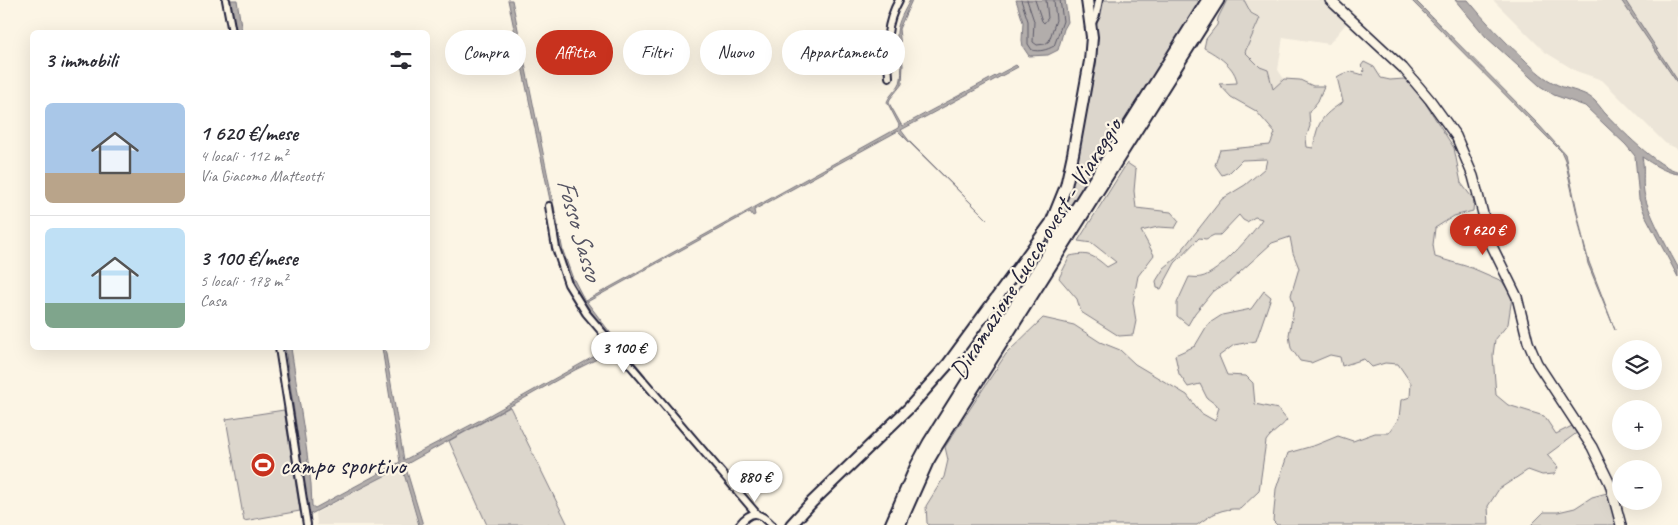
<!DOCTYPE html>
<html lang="it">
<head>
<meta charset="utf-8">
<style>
	body { margin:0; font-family:Caveat,sans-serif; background:#f7f7f7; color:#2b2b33; height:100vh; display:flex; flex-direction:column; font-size:19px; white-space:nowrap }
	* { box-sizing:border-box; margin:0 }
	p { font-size:16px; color:#7c7c81 }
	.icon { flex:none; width:28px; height:28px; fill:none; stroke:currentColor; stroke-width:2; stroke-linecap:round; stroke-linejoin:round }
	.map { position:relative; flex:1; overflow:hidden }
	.panel { position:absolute; left:30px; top:30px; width:400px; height:320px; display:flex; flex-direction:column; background:#fff; border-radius:8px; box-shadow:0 5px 20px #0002 }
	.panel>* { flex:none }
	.banner { position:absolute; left:445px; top:30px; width:475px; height:45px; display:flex; gap:10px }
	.fabs { position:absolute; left:1612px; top:340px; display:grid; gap:10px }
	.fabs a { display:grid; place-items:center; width:50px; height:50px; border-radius:50%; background:#fff; box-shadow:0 5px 20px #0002; font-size:25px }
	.price { position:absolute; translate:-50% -42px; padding:0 11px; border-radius:18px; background:#fff; color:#222; font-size:16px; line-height:32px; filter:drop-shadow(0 1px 2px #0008) }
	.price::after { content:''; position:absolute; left:50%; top:30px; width:15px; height:11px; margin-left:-8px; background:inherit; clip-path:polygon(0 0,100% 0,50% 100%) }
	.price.selected { background:#c8321e; color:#fff }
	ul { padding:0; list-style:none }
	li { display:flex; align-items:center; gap:15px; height:125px; padding:0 15px }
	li+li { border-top:1px solid #e1e1e2 }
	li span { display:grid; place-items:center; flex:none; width:140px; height:100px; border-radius:8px; color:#555 }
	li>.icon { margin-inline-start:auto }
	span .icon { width:60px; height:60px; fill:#fffc; stroke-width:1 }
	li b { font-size:21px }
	h2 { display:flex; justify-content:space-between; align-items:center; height:60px; padding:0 15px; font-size:21px }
	.pill { padding:0 18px; border-radius:22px; background:#fff; box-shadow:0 5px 20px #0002; font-size:18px; line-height:45px }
	.pill.selected { background:#c8321e; color:#fff }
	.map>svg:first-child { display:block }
</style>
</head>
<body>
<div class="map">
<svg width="1678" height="525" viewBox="0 0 1678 525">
	<rect width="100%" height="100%" fill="#fcf5e5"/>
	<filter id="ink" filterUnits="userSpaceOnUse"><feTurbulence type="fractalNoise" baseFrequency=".02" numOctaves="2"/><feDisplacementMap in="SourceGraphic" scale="10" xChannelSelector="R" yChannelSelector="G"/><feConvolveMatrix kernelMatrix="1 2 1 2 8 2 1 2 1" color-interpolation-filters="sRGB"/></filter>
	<g filter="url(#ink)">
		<!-- built -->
		<path fill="#ece5d8" d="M1244,0H1328L1349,20L1329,44L1283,37L1278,70L1284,79L1273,90L1268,71L1260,67L1245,52L1260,19L1250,10Z
			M1493,0H1678V149L1665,143L1602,80L1576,71L1545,52Z
			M402,467L411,502L419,525H317L316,513Z"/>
		<!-- green -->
		<path fill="#dcd6cc" stroke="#7f7c84" d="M1087,0H1197L1199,2L1069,211L1058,205L1090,61Z
			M1227,0H1244L1251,13L1260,18L1245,52L1260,67L1268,70L1273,89L1284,79L1300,80L1313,86H1324L1318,101L1309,112L1310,126L1306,138L1307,147L1313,148C1318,122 1320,117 1343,102L1337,77C1346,71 1352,71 1363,75L1364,69L1361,66L1364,62L1374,67L1381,78L1390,80L1404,79L1415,87L1454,148L1461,183L1474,200L1473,211L1454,216L1435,228L1433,245L1435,257L1472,268L1502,281L1512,297L1508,324L1495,340L1493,355L1496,395L1508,405L1544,416L1556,434L1572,426L1578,432L1547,455L1558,467L1554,474L1542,475L1528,470L1499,489L1488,506L1489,525H1277L1273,521L1276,489L1288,453L1316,445L1338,436L1353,441L1375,433H1389L1399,418L1401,400L1410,397L1411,383L1398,364L1385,363L1372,367L1364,359L1342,366L1340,357L1330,355L1311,363L1300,361L1291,348L1289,335L1294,306L1291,295L1299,268L1293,253L1290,237L1272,243L1228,283L1213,291L1195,313L1188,325L1177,316V303L1189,277C1193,277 1197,278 1201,277C1218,274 1253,234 1262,219L1255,217L1247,222L1243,220L1239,215L1220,235H1214L1206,239L1199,238L1175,263L1161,289L1157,288L1156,281L1164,268L1175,259L1222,199L1245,185L1265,168L1267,159L1242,160L1230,172L1222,175L1215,165L1220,150L1270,145L1275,133L1256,111L1231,97L1219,84L1237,83C1236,67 1217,55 1204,48L1206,39L1217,25L1218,18Z
			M1127,163L1136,169L1134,191L1136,208L1171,212L1179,221L1175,228L1158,227L1141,231L1154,255L1138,276L1133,302L1136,321L1133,335L1119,336L1081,312L1077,299L1059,278L1070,256C1088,252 1093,255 1107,267L1116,262L1092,243L1078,241Z
			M1264,291L1271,297L1256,341L1234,345L1219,356L1227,375L1246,376L1253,383L1255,404L1278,409L1287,420C1281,428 1271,433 1266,441L1259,491L1240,509C1221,508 1212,514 1197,525H929L927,523L926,506L944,477L948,460L945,447L1006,354L1043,318L1074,325L1100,342L1120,350L1135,364L1187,395L1201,413L1215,421L1219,407L1207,398L1200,384L1188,387L1179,374L1175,355L1195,346L1208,324L1222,315L1251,309Z
			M510,407L568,525H487L449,441Z
			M284,410L300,511L244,521L226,419Z
			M1607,493L1617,525H1531L1544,512H1558L1575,508L1592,497Z"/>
		<!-- water -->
		<path fill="#b2adab" stroke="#78757e" d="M230,0H237L242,32H235Z
			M508,0H512L563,251L572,276L585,301L898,128L899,125L887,102C890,93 900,88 901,79C904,64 896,48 897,32C898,21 905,10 910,0H912L899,29L903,65L902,84L890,99L889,103L902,126L1016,65L1018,67L901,130L910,142L987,219L898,131L754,210L755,215L753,216L750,212L587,302L628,356L680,419L587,310C575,290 567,270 560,248Z
			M1016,0H1065L1068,22L1064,29L1058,50L1048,55L1029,56L1023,47L1022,40L1023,22Z
			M1411,0H1415L1538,124L1565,154L1584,244L1589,262L1615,330L1588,264L1565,160L1561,151Z
			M1455,0H1468C1485,21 1503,40 1523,58C1532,67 1541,76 1552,82C1565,90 1583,90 1594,100C1598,104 1601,108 1604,112C1618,127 1659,169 1678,171V174C1664,172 1653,164 1642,157C1645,169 1642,180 1644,192C1646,209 1669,251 1678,267V277L1645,215L1639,199L1635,156L1626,145L1585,106L1554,95L1540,86L1486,37Z
			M1621,0H1625L1678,81V84Z
			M611,347L613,351L575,370L405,465L423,525H419L402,467L309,515L285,348H291L305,438L311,484L312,506L315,508L400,462L382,348H385L404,460L484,418Z"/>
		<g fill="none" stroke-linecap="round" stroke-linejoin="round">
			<!-- shore -->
			<path stroke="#5c5a68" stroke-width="1" d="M1021,0L1028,21V44L1032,50C1039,52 1047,50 1054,46L1063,21L1060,0
				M1027,0L1034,21L1033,42L1037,45L1045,44L1049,41L1056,20L1054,0
				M1035,0L1042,21L1044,23L1048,18L1046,0"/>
			<!-- stream -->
			<path stroke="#78757e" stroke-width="2" d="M613,337L645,376
				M309,515L311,525
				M762,519L767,525"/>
			<defs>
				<path id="minor" d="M226,0L232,32
					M1091,25L1096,15L1099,0
					M889,77C887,47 884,27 899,0
					M549,206L556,248L568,284L586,313L756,513
					M279,348L307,525
					M739,525C751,510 759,511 772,525"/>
				<path id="secondary" d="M1330,0L1403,68L1430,100L1456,136L1473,176L1491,244L1517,297L1528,342L1537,363L1592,447L1610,484L1621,525"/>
				<path id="primary" d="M791,525L812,502L909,408L948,364L1051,223L1066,186L1073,154L1090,61L1092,37L1087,0"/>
				<path id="motorway" d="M891,525L917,465L929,443L1208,0
					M899,525L927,462L937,445L1218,0"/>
			</defs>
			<!-- minor casing -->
			<use href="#minor" stroke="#22223b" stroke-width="10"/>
			<!-- secondary casing -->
			<use href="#secondary" stroke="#22223b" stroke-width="12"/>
			<!-- primary casing -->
			<use href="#primary" stroke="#22223b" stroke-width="14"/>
			<!-- motorway casing -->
			<use href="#motorway" stroke="#22223b" stroke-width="15"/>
			<!-- minor -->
			<use href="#minor" stroke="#fcf5e5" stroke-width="6"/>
			<!-- secondary -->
			<use href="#secondary" stroke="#fcf5e5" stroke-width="9"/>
			<!-- primary -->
			<use href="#primary" stroke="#fcf5e5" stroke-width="10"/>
			<!-- motorway -->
			<use href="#motorway" stroke="#fcf5e5" stroke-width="11"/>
		</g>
	</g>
	<!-- icons -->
	<defs>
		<symbol id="stadium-disc" viewBox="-11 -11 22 22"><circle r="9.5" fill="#c8321e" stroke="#fcf5e5"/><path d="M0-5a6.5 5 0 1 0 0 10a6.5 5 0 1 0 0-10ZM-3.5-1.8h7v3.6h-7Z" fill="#fff"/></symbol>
	</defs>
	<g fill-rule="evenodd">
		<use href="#stadium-disc" x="249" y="451" width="28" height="28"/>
	</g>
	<g text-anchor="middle" stroke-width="4.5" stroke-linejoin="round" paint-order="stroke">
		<!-- street labels -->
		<g font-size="25" fill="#22223b" stroke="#fcf5e5">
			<text transform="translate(1035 248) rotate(-58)" y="9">Diramazione Lucca ovest - Viareggio</text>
		</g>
		<!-- poi labels -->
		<g font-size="25" fill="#22223b" stroke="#fcf5e5" text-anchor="start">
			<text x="280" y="474">campo sportivo</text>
		</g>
		<!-- water labels -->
		<g font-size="26" font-style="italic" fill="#545362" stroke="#fcf5e5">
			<text transform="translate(580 229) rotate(74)" y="9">Fosso Sasso</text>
		</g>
	</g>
</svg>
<div class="fabs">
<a><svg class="icon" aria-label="layers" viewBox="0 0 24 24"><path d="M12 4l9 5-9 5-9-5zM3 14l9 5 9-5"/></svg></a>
<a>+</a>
<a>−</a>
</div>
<b class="price selected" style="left:1483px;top:256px">1 620 €</b>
<b class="price" style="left:624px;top:374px">3 100 €</b>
<b class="price" style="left:755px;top:503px">880 €</b>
<div class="banner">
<a class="pill">Compra</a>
<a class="pill selected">Affitta</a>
<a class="pill">Filtri</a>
<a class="pill">Nuovo</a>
<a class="pill">Appartamento</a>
</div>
<section class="panel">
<h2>3 immobili<svg class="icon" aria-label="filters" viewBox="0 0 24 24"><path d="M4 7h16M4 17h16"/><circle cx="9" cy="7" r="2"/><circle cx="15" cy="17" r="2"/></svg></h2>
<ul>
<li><span style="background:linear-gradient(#a9c7e8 70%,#b9a48a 0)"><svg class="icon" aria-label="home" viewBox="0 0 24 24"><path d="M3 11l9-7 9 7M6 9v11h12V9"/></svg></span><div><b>1 620 €/mese</b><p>4 locali · 112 m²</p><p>Via Giacomo Matteotti</p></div></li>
<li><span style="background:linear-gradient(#bfe0f5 75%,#7fa58c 0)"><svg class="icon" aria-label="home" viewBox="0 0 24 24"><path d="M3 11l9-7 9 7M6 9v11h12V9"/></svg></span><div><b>3 100 €/mese</b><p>5 locali · 178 m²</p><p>Casa</p></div></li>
</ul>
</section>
</div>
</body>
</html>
